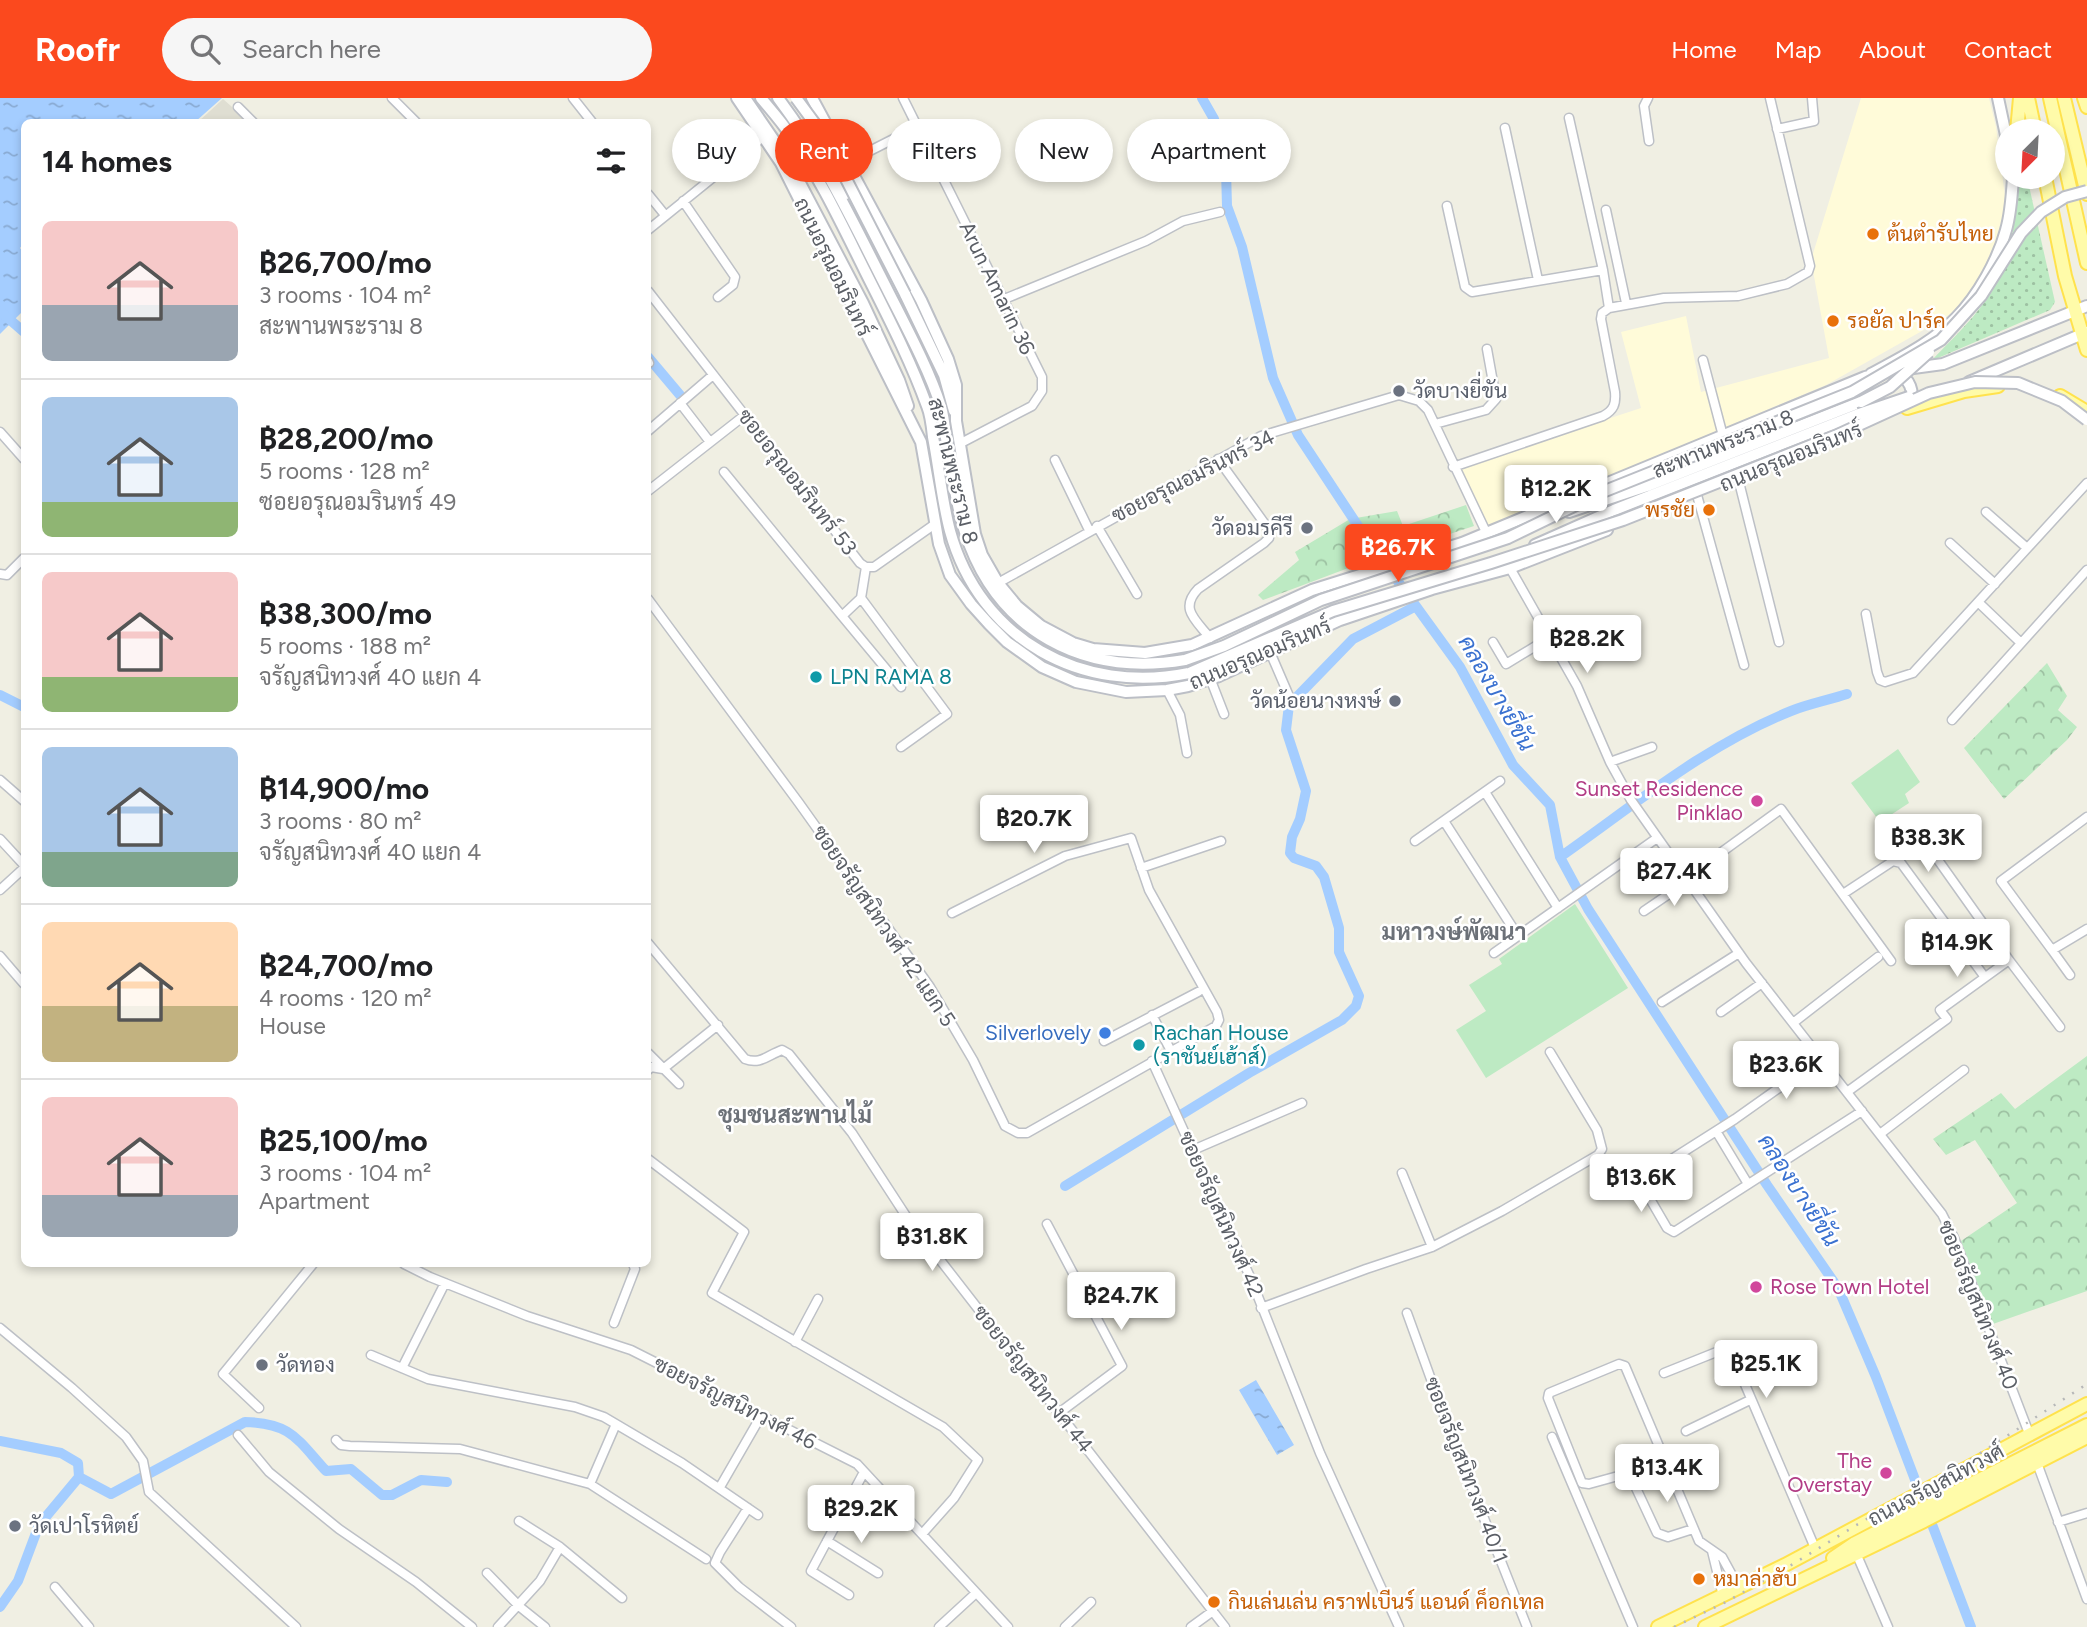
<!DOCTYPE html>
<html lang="en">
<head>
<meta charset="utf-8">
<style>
	body { margin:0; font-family:Figtree,Sarabun,sans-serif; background:#f6f6f6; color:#202124; height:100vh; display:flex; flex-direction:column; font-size:26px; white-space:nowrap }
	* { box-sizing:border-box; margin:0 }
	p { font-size:23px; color:#757577 }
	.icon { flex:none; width:38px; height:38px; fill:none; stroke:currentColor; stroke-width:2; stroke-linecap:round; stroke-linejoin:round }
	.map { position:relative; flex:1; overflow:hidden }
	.drawer { position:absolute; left:21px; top:21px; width:630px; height:1148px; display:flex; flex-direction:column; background:#fff; border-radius:10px; box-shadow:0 4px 10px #0003 }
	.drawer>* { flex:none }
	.top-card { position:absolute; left:672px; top:21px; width:665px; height:63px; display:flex; gap:14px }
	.needle { width:46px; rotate:204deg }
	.fabs { position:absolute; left:1995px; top:21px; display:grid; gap:14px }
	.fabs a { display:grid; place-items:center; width:70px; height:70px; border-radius:50%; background:#fff; box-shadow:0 4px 10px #0003; font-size:35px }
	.price { position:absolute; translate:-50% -60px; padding:0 16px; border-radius:7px; background:#fff; color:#222; font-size:23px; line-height:46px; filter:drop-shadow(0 2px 4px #0008) }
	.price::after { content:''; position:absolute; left:50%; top:42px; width:21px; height:16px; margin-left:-10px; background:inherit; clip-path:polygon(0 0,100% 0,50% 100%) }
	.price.selected { background:#fb491e; color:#fff }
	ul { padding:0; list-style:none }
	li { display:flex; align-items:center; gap:21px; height:175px; padding:0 21px }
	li+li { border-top:2px solid #e0e0e0 }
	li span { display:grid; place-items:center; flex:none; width:196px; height:140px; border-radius:10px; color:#555 }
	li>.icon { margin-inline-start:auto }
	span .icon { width:84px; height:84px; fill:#fffc; stroke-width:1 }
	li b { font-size:30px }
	h2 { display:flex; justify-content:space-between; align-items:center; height:84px; padding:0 21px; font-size:30px }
	.pill { padding:0 24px; border-radius:32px; background:#fff; box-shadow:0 4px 10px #0003; font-size:24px; line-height:63px }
	.pill.selected { background:#fb491e; color:#fff }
	header { display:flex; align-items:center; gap:42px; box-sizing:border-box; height:98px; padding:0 35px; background:#fb491e; color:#fff }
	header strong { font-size:33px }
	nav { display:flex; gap:38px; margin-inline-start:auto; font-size:24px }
	.search { width:490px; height:63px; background:#f6f6f6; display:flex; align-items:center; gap:18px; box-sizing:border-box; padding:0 24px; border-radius:38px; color:#757577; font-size:26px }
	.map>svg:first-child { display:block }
</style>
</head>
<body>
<header>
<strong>Roofr</strong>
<div class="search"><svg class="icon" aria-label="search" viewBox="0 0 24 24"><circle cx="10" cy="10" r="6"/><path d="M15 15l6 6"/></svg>Search here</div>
<nav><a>Home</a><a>Map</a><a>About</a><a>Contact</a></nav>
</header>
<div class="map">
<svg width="2087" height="1529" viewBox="0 0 2087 1529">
	<defs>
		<pattern id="forest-crowns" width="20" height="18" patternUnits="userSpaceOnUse" patternTransform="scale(1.75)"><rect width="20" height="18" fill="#bdeac3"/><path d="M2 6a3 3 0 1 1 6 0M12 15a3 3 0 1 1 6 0" fill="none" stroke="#9dc1a2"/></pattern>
		<pattern id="garden-dots" width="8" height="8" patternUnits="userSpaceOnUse" patternTransform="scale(1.75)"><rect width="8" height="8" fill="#bdeac3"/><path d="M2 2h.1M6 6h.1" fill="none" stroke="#9dc1a2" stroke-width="1.8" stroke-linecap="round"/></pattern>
		<pattern id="water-ripples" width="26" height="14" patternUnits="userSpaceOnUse" patternTransform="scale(1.75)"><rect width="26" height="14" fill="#a4cdff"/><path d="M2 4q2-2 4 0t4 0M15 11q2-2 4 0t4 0" fill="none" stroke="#89aad2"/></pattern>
	</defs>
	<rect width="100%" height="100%" fill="#f0efe3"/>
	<!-- commercial -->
	<path fill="#fffbd9" d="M1861,0H1989L1996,29L2005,98L2001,133L1977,184L1962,206L1945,220L1826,287L1488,429L1459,370L1641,310L1621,234L1686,218L1701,294L1829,260L1811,162Z"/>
	<!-- education -->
	<path fill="#dfded2" d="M223,1L249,24H198Z"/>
	<!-- grass -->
	<path fill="#bdeac3" d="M1898,651L1920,684L1905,696L1909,705L1880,724L1851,685Z
		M1575,806L1628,890L1486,980L1456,932L1486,913L1469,887L1502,866L1499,861Z"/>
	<!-- forest -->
	<path fill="url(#forest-crowns)" d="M1466,407L1474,428L1359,466L1263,502L1258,497L1299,462L1295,454L1350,421L1397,413L1403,428Z
		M2047,565L2067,598L2058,612L2077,629L2067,642L2004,701L1964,650Z
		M2087,958V1193L1993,1226L1961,1143L2017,1105L1975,1042L1946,1057L1933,1041L2001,995L2015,1011Z"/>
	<!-- garden -->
	<path fill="url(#garden-dots)" d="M2018,79H2027L2055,204L2050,212L1931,263C1958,235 1990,206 2004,169C2014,141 2016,109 2018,79Z"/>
	<!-- water -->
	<path fill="url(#water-ripples)" d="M0,0H222L195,24H24V145L20,150L24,155V212L0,236Z
		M1256,1282L1294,1347L1277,1357L1239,1292Z"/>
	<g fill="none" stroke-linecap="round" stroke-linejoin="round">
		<!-- canal -->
		<path stroke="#a4cdff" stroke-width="10" d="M1202,0L1214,21L1226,72L1227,108L1242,149L1273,280L1298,337L1360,431L1460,569L1513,667L1550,707L1560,759L1588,811L1767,1087L1838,1190L1876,1279L1971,1529
			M0,213L24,234
			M648,259L680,297
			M0,597L24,609
			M1560,759C1634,707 1706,647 1791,613C1808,606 1829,602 1847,596
			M1065,1088L1249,975L1342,922L1356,908L1359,898L1339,854V830L1324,779L1316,768L1294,760L1290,755L1292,739L1300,721L1306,693L1286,632L1289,607L1353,541L1416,508
			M0,1343L61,1355L78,1365L79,1379L39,1427L18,1483L0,1509
			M79,1379L111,1396L245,1324C291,1325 297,1341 326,1373L351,1371L382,1397H392L421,1382L447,1384"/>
		<defs>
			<path id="street" d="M392,0L416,24
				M573,0L592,24
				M903,0L1042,279V293L1032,308L961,345
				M1648,0L1644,8L1649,43
				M238,9L253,24
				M1569,20L1603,172L1609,210
				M1505,30L1538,182
				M1777,31L1814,23L1812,0
				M848,64L917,29
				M648,96L665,117
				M683,103L735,179L733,187L718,199
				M1447,108L1465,189L1472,194L1603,172
				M1606,112L1626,205
				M648,132L763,39
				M648,193L860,465L866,469H874L935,426
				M1002,202L1146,143L1183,123L1220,114
				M1703,262L1723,338
				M648,263L649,265
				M680,305L710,344
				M1435,326L1486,312L1496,301L1487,251
				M648,333L713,277
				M0,334L24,361
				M1055,362L1089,432
				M1453,369L1603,318C1614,312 1616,306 1615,294L1601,221L1602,215L1609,210L1664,200L1738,198L1787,186L1808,174L1810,168L1770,0
				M724,374L842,518
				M1738,380L1779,544
				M648,393L745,317
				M1697,397L1744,567
				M1986,414L2027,450
				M1097,428L1137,496
				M1950,445L1995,486
				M866,469L861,500L947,616L901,649
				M1510,470L1577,588L1610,664L1631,702L1746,865L1942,1116L1954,1140L2030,1338
				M0,476L7,477L24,460
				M998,485L1261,338L1399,297L1419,303L1428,312L1486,434
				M861,500L842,518L901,589
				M648,501L799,705L930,889L973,962L1005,1028L1018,1035H1027L1216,928L1219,922L1217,914L1149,792L1131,740L1065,758L952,815
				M1978,504L2021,545
				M1866,516L1877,574L1880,582L1885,584L1913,575L2087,385
				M1210,540C1196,522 1179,511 1198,491L1264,445L1269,440L1270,433L1218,361
				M1493,544L1506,566L1549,540
				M1270,554L1289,598
				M1210,580L1224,616
				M1167,592L1180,617L1187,655
				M1952,622L2087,472
				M1610,664L1652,649
				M0,682L24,703
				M1485,694L1558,810
				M2087,719L2001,783L2052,852L2087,831
				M1444,723L1518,838
				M1916,731L2009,862
				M0,741L24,767
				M1415,743L1500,683
				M1141,770L1221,743
				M1686,780L1781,711L1891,863
				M0,792L24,770
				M1843,796L1893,763L1901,765L1984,878
				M1644,813L1688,783
				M648,845L745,961C760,967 768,957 782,952L789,956L852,1035L906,1118L1225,1529
				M2052,852L2070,877
				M1494,855L1657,740
				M0,858L24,886
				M1662,904L1739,855
				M1721,914L1762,885
				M1152,917L1171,953
				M1793,925L1878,859
				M1104,943L1198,894
				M648,955L679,986
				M1821,960L1735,1021L1639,1082L1667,1130L1674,1134L1862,1013
				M1152,963L1251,1181L1320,1355L1399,1529
				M648,972L651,969L663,971L718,927
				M1847,994L1947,921L1940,912L2009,862L2060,929
				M1716,1033L1748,1086
				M1880,1036L1964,972
				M1193,1052L1302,1005
				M648,1061L744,1134L712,1195L943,1329L978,1362L954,1400L922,1436
				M1402,1075L1432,1149
				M1047,1126L1122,1268L1059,1315
				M404,1166L430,1179L527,1218L631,1252L857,1366L1008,1529
				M1261,1210L1366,1171L1432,1149L1502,1113L1598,1057L1602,1051L1597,1032L1550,954
				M1407,1215L1453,1342L1527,1529
				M614,1225L635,1171L633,1166
				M0,1230L72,1290L126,1339L143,1363L149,1394L296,1529
				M795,1244L818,1201
				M371,1257L428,1281L575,1309L604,1319L682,1365L758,1417
				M402,1270L445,1185
				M1664,1275L1729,1249L1815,1450
				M259,1310L223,1276L313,1166
				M1686,1333L1750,1302
				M238,1337L269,1374L339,1431L416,1484L472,1529
				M1552,1339L1633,1529
				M336,1342L341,1347L350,1348L460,1351L590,1386L616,1326
				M2037,1365L2087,1501
				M590,1386L706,1461
				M720,1389L761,1318
				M748,1410L720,1454L715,1465L739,1489L791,1529
				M519,1423L560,1449L622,1500
				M2058,1424L2087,1415
				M1693,1431L1668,1439L1657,1435L1629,1375L1589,1386L1582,1385L1548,1300L1549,1295L1619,1266L1625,1268L1699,1443L1722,1459L1739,1490
				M827,1443L878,1475
				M1712,1453L1723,1498
				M1856,1455L1888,1529
				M487,1475L520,1509L545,1529
				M55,1489L89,1529
				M849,1497L811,1473L864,1374
				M498,1529L540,1483L560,1449
				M939,1529L976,1495
				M1065,1529L1091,1504
				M1191,1529L1213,1513"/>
			<path id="secondary" d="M737,0L781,65L921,344L939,446L950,477L971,506L989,526L1007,544L1042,569L1076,584L1126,594L1167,592L1188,588L1219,578L1340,522L1432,491L1510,470L1607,432
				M745,0L789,64L863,205L899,282L908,308
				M761,0C771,12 782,24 791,38C820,80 842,127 865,173C887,217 910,261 927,308C931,318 932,329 933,339C939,370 942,403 950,433C980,542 1082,597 1189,575
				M778,0C822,58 853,124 886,189C904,225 929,271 941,309C944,319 945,330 946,340C952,372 955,404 965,434C997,534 1084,579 1185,562
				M812,0L921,202L948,261L956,287V323L975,436L982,457L998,485L1017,508L1041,528L1073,545L1093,551L1145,555L1192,547L1312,492L1462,445L1865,279L1879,276
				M1998,0L2007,42
				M814,28L846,96
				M905,196L944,277L954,313
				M1906,271L1943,266L2087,208
				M1895,274C1910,280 1916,294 1908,308
				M1871,276C1900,260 1932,245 1956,220C1978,198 1998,162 2006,132C2011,115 2012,96 2013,79
				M1969,284L2087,234
				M1569,414L1647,388L1861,304
				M1535,447L1614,412L1859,316"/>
			<path id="primary" d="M2028,0L2035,33
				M2050,0L2087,165
				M2064,0L2087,96
				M2084,0L2087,9
				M2017,33L2020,0
				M2045,79L2065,178L2087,252
				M2060,298L2087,314
				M1907,310L1964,293L1998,288
				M1833,1460L1855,1445L2087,1327
				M1658,1529L1785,1467L2087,1306
				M1705,1529L1924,1423L2087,1339"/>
		</defs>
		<!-- street casing -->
		<use href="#street" stroke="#bdc0c6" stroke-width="11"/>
		<!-- secondary casing -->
		<use href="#secondary" stroke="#bcbfc6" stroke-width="14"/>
		<!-- primary casing -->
		<use href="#primary" stroke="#ffe24d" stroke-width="16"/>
		<!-- street -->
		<use href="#street" stroke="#fff" stroke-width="8"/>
		<!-- secondary -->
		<use href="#secondary" stroke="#fff" stroke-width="10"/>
		<!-- primary -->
		<use href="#primary" stroke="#fffba9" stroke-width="12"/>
		<!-- rail -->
		<path stroke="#b7b8b9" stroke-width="2.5" stroke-dasharray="2 9" stroke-linecap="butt" d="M1674,1529L1726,1504L1793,1466L1863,1423L1939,1382L2087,1286"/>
		<defs>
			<path id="secondary-bridge" d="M796,0L824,38L905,196
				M1861,304L1890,289L1929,254
				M1859,316L1909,299
				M1185,562L1224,548L1321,502L1508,440L1605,393L1852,294L1941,242L1981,198L2021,135L2041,114L2065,99L2087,93
				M1189,575L1333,513L1491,465L1623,422L1835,338L1929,295L1975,284L2018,285L2062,303L2087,322"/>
		</defs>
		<!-- secondary-bridge casing -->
		<use href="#secondary-bridge" stroke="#bcbfc6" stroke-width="14" stroke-linecap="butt"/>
		<!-- secondary-bridge -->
		<use href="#secondary-bridge" stroke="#fff" stroke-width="10"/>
	</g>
	<!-- markers -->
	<g fill="#e8710a" stroke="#fff" stroke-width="2.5">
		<circle cx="1873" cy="136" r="7"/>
		<circle cx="1833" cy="223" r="7"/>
		<circle cx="1709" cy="412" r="7"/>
		<circle cx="1699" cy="1481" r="7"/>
		<circle cx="1214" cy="1504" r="7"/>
	</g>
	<g fill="#6b7280" stroke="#fff" stroke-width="2.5">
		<circle cx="1399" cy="293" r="7"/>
		<circle cx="1307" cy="430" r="7"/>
		<circle cx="1395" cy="603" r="7"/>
		<circle cx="262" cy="1267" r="7"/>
		<circle cx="15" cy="1428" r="7"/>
	</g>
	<g fill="#0f9aa8" stroke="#fff" stroke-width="2.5">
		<circle cx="816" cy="579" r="7"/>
		<circle cx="1139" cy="947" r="7"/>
	</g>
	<g fill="#d1479c" stroke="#fff" stroke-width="2.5">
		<circle cx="1757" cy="703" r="7"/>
		<circle cx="1756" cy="1189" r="7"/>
		<circle cx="1886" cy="1375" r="7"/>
	</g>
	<circle fill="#3f7fe0" stroke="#fff" stroke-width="2.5" cx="1105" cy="935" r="7"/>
	<g text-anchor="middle" stroke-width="5" stroke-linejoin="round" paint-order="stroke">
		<!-- food labels -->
		<g font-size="21" fill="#c56008" stroke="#fff" text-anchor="start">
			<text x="1887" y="143">ต้นตำรับไทย</text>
			<text x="1847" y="230">รอยัล ปาร์ค</text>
			<text x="1695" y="419" text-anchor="end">พรชัย</text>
			<text x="1713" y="1488">หมาล่าฮับ</text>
			<text x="1228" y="1511">กินเล่นเล่น คราฟเบีนร์ แอนด์ ค็อกเทล</text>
		</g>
		<!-- street labels -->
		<g font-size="21" fill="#5b5f66" stroke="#fff">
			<text transform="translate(833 169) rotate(64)" y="7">ถนนอรุณอมรินทร์</text>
			<text transform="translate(997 190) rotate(64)" y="7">Arun Amarin 36</text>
			<text transform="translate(1723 346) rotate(-22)" y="7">สะพานพระราม 8</text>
			<text transform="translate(1791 359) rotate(-22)" y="7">ถนนอรุณอมรินทร์</text>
			<text transform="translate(953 373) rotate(76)" y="7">สะพานพระราม 8</text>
			<text transform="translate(1193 378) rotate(-27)" y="7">ซอยอรุณอมรินทร์ 34</text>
			<text transform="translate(797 384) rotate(52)" y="7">ซอยอรุณอมรินทร์ 53</text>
			<text transform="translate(1260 556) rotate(-23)" y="7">ถนนอรุณอมรินทร์</text>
			<text transform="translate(884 828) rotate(56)" y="7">ซอยจรัญสนิทวงศ์ 42 แยก 5</text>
			<text transform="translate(1221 1116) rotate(66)" y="7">ซอยจรัญสนิทวงศ์ 42</text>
			<text transform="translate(1978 1207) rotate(68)" y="7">ซอยจรัญสนิทวงศ์ 40</text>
			<text transform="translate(1033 1281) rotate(52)" y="7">ซอยจรัญสนิทวงศ์ 44</text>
			<text transform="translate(735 1305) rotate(27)" y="7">ซอยจรัญสนิทวงศ์ 46</text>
			<text transform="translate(1466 1372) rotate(69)" y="7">ซอยจรัญสนิทวงศ์ 40/1</text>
			<text transform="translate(1936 1387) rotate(-28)" y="7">ถนนจรัญสนิทวงศ์</text>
		</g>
		<!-- worship labels -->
		<g font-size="21" fill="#5b616d" stroke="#fff" text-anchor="start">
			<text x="1413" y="300">วัดบางยี่ขัน</text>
			<text x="1293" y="437" text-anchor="end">วัดอมรคีรี</text>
			<text x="1381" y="610" text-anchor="end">วัดน้อยนางหงษ์</text>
			<text x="276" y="1274">วัดทอง</text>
			<text x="29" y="1435">วัดเปาโรหิตย์</text>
		</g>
		<!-- culture labels -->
		<g font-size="21" fill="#0d838f" stroke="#fff" text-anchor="start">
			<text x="830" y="586">LPN RAMA 8</text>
			<text x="1153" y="942">Rachan House<tspan x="1153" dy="24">(ราชันย์เฮ้าส์)</tspan></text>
		</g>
		<!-- hotel labels -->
		<g font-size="21" fill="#b23c85" stroke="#fff" text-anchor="end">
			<text x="1743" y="698">Sunset Residence<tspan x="1743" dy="24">Pinklao</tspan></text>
			<text x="1770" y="1196" text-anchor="start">Rose Town Hotel</text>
			<text x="1872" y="1370">The<tspan x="1872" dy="24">Overstay</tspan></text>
		</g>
		<!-- shop labels -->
		<g font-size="21" fill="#366cbe" stroke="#fff" text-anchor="end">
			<text x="1091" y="942">Silverlovely</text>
		</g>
		<!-- water labels -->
		<g font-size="23" font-style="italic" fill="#3a71d0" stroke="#fff">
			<text transform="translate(1497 595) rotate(60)" y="8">คลองบางยี่ขัน</text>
			<text transform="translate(1799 1092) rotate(57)" y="8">คลองบางยี่ขัน</text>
		</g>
		<!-- neighbourhood labels -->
		<g font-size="23" font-weight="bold" fill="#6c7178" stroke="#fff">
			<text x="1454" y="842">มหาวงษ์พัฒนา</text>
			<text x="795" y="1025">ชุมชนสะพานไม้</text>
		</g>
	</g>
</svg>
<div class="fabs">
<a><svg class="needle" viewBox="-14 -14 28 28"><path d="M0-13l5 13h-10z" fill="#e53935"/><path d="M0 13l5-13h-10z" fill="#757577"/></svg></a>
</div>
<b class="price" style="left:1556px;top:427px">฿12.2K</b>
<b class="price selected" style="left:1398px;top:486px">฿26.7K</b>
<b class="price" style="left:1587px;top:577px">฿28.2K</b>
<b class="price" style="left:1034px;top:757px">฿20.7K</b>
<b class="price" style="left:1928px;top:776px">฿38.3K</b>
<b class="price" style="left:1674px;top:810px">฿27.4K</b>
<b class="price" style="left:1957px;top:881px">฿14.9K</b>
<b class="price" style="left:1786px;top:1003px">฿23.6K</b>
<b class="price" style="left:1641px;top:1116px">฿13.6K</b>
<b class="price" style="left:932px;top:1175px">฿31.8K</b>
<b class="price" style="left:1121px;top:1234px">฿24.7K</b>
<b class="price" style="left:1766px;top:1302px">฿25.1K</b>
<b class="price" style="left:1667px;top:1406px">฿13.4K</b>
<b class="price" style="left:861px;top:1447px">฿29.2K</b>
<div class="top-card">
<a class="pill">Buy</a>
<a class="pill selected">Rent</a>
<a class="pill">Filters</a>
<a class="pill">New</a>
<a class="pill">Apartment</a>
</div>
<section class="drawer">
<h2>14 homes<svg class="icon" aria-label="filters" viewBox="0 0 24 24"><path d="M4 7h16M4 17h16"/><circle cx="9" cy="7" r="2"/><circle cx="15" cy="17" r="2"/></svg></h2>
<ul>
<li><span style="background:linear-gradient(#f6c9c9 60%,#9aa5b1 0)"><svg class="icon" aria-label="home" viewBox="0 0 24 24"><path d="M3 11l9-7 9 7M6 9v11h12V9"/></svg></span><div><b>฿26,700/mo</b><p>3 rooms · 104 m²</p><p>สะพานพระราม 8</p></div></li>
<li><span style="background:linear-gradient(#a9c7e8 75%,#8fb573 0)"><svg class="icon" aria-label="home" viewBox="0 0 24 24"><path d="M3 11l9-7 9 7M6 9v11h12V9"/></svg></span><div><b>฿28,200/mo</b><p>5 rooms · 128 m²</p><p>ซอยอรุณอมรินทร์ 49</p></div></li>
<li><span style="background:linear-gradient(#f6c9c9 75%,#8fb573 0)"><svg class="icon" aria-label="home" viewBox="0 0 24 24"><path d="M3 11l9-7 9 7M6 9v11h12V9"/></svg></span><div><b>฿38,300/mo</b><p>5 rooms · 188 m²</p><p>จรัญสนิทวงศ์ 40 แยก 4</p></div></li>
<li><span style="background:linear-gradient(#a9c7e8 75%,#7fa58c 0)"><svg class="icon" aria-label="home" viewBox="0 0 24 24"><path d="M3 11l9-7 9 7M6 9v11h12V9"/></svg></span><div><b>฿14,900/mo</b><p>3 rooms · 80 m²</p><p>จรัญสนิทวงศ์ 40 แยก 4</p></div></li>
<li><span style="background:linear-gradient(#ffd9b3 60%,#c2b280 0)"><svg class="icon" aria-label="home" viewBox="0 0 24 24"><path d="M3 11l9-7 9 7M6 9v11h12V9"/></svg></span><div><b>฿24,700/mo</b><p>4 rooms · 120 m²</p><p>House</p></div></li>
<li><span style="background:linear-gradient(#f6c9c9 70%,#9aa5b1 0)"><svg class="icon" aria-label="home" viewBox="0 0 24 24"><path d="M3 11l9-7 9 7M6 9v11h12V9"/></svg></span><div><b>฿25,100/mo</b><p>3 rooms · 104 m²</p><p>Apartment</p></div></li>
</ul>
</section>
</div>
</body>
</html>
